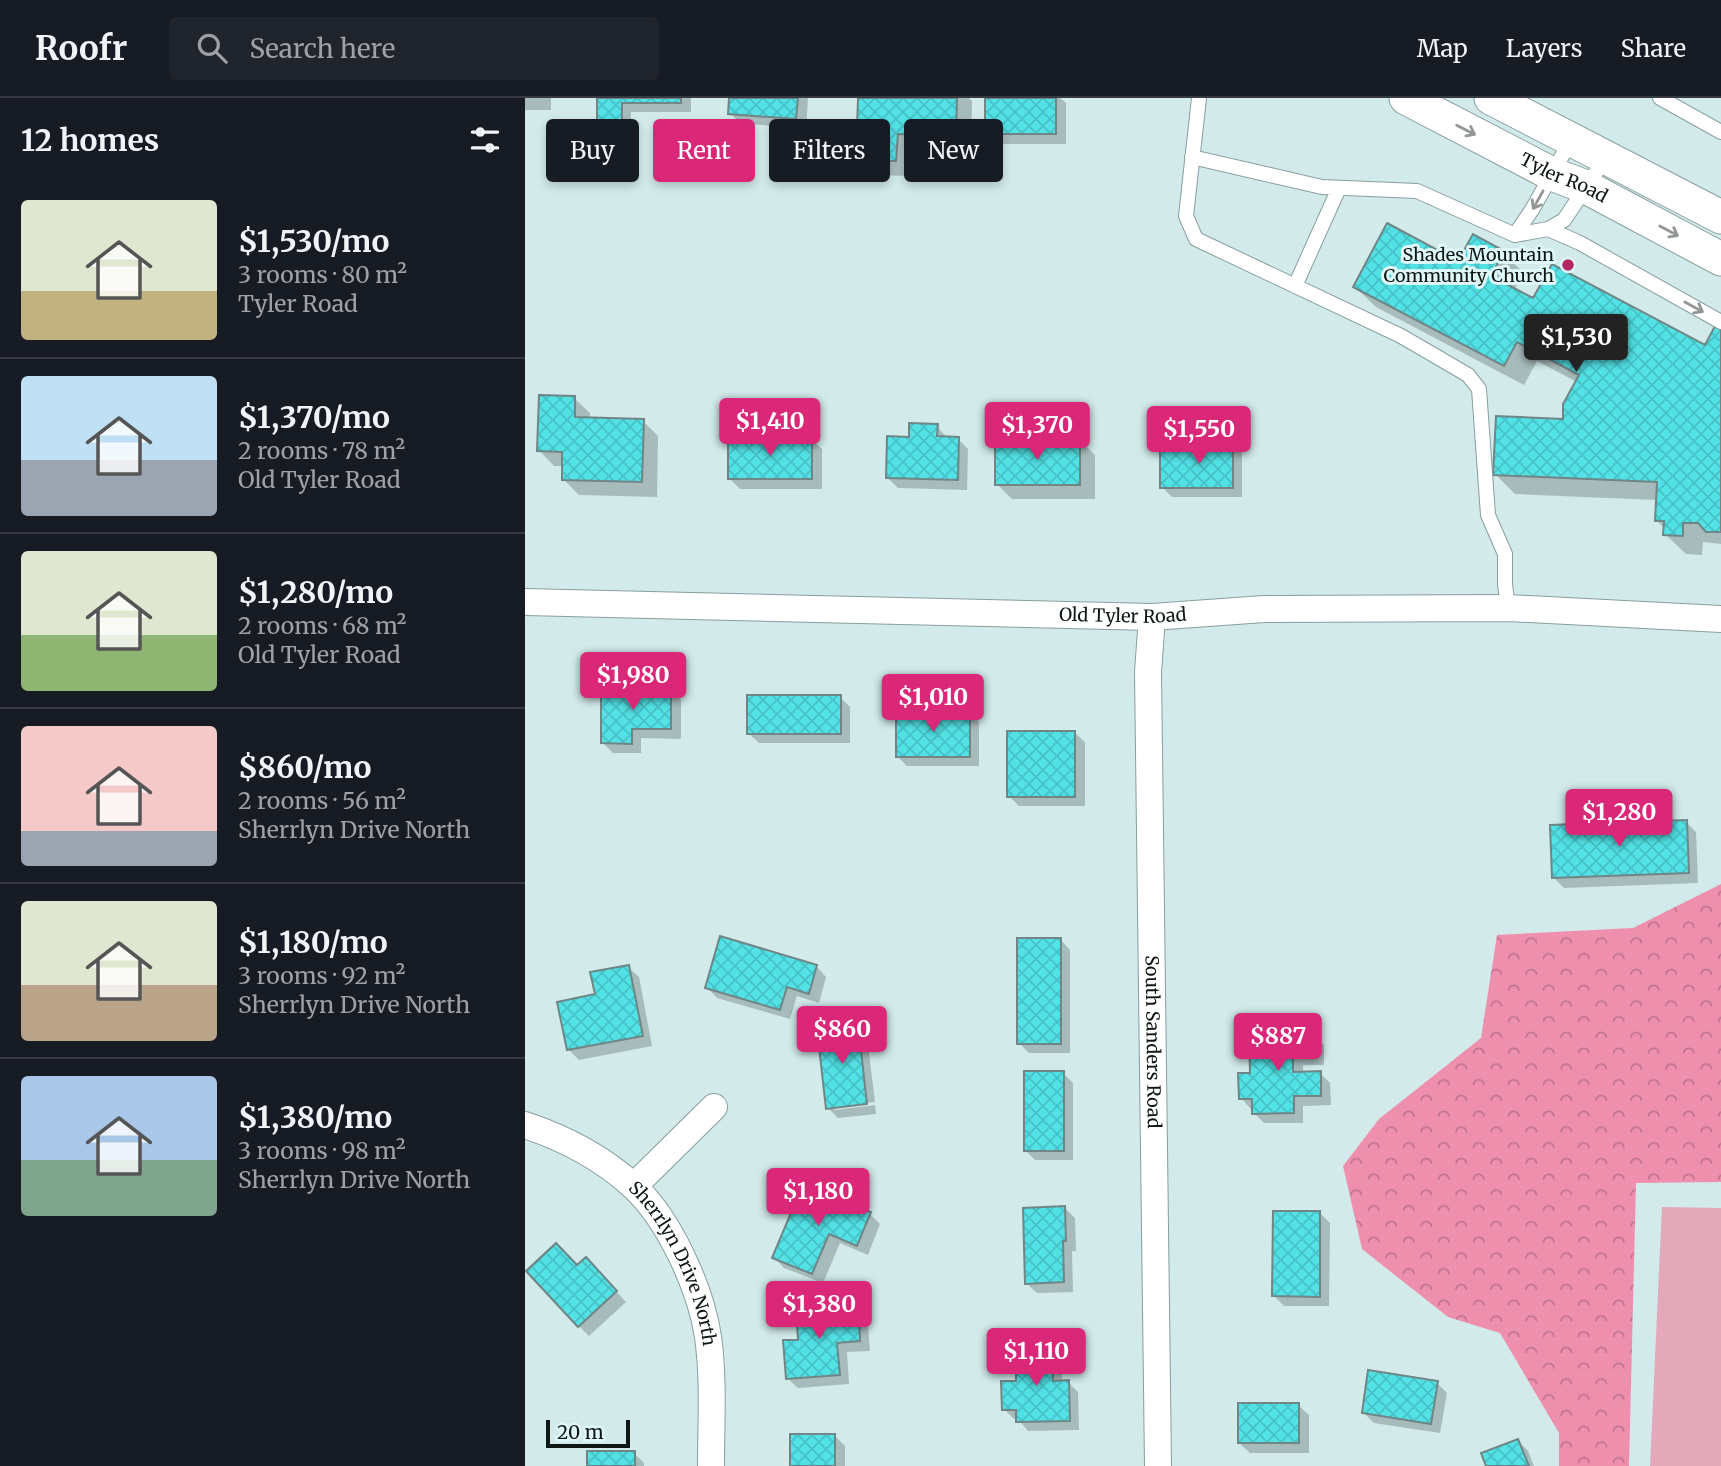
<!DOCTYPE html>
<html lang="en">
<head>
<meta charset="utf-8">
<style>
	body { margin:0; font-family:Merriweather,serif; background:#20242c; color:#f1f3f6; height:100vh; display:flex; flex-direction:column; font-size:26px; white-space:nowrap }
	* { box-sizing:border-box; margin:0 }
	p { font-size:23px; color:#9ea1a6 }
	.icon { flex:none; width:38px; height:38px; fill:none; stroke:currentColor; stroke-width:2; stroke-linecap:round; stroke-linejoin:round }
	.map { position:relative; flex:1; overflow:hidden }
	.drawer { display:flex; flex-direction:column; background:#171b24; width:525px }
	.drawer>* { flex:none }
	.top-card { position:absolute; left:21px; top:21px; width:665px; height:63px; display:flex; gap:14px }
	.scale { position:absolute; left:21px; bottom:18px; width:84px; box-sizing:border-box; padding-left:7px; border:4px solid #0e1616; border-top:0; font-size:19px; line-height:24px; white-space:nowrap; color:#0e1616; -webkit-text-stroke:5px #dff7f7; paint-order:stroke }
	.price { position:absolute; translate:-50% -60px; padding:0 16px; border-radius:7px; background:#db2777; color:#fff; font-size:23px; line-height:46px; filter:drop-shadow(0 2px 4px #0008) }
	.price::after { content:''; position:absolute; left:50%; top:42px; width:21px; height:16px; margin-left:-10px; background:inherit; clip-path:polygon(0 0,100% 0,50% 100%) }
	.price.selected { background:#222; color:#fff }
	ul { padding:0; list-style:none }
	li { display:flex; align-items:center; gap:21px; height:175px; padding:0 21px }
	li+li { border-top:2px solid #363941 }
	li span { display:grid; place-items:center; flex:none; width:196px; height:140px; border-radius:7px; color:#555 }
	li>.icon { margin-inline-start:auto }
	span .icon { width:84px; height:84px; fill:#fffc; stroke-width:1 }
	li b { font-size:30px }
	h2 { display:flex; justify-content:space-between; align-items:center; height:84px; padding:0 21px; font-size:30px }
	.pill { padding:0 24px; border-radius:7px; background:#171b24; box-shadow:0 4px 10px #0003; font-size:24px; line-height:63px }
	.pill.selected { background:#db2777; color:#fff }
	header { display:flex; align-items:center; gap:42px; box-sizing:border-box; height:98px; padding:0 35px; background:#171b24; border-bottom:2px solid #363941 }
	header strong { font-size:33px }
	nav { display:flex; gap:38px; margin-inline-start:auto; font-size:24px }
	.search { width:490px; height:63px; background:#20242c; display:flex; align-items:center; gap:18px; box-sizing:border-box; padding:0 24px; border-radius:7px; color:#9ea1a6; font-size:26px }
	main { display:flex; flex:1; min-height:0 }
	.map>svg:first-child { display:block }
</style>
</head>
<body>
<header>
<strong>Roofr</strong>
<div class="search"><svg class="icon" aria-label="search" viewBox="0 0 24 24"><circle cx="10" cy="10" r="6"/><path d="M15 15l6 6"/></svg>Search here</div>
<nav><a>Map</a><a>Layers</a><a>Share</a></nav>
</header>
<main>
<section class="drawer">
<h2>12 homes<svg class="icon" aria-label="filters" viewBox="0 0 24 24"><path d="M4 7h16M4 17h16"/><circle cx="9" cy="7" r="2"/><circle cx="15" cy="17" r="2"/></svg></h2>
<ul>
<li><span style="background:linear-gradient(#dfe7d0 65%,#c2b280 0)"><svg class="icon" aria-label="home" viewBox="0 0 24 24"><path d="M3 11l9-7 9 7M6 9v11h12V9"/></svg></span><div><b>$1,530/mo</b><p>3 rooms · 80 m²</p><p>Tyler Road</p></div></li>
<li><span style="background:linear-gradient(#bfe0f5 60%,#9aa5b1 0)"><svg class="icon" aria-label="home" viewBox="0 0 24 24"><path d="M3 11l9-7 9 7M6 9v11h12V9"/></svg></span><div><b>$1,370/mo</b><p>2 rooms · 78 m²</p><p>Old Tyler Road</p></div></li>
<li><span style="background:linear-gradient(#dfe7d0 60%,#8fb573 0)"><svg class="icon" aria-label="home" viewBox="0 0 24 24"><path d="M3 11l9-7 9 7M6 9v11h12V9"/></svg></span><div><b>$1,280/mo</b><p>2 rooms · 68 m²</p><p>Old Tyler Road</p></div></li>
<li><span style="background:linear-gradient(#f6c9c9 75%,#9aa5b1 0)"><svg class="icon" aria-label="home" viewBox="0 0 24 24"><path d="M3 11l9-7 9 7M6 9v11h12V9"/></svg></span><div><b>$860/mo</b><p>2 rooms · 56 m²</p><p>Sherrlyn Drive North</p></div></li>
<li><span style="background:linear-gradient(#dfe7d0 60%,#b9a48a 0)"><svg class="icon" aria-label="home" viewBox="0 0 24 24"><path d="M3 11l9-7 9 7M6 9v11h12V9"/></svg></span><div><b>$1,180/mo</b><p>3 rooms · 92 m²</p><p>Sherrlyn Drive North</p></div></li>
<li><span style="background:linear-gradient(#a9c7e8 60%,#7fa58c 0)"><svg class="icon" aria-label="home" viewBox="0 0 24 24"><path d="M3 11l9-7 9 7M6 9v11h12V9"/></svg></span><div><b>$1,380/mo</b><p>3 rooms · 98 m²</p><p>Sherrlyn Drive North</p></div></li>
</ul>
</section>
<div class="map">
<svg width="1196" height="1368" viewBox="0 0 1196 1368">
	<defs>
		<pattern id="forest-crowns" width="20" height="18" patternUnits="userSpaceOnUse" patternTransform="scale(1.75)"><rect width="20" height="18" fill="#ef8fae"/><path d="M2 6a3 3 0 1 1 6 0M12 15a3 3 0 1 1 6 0" fill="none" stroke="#c0748d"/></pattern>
		<pattern id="building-cross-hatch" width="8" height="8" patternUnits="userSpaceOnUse" patternTransform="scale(1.75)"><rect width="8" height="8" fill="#52e2e6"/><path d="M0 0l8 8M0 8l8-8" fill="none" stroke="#46c1c5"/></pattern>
	</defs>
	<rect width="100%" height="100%" fill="#d2eaea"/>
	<!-- forest -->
	<path fill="url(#forest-crowns)" d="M1196,786V1084L1111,1085L1104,1368H1034V1335L975,1235L923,1219L837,1151L818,1068L854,1021L956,940L972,837L1108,830Z"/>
	<!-- pitch -->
	<path fill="#e3a8b9" d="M1137,1109L1196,1110V1368H1125Z"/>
	<!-- shadow -->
	<path fill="#0003" d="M0,0H26V12H0Z
		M73,0H166V14H106V34H84L73,24Z
		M206,0H283L281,31L215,25L205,15Z
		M335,0H444L447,3L446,52L387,50L386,78L348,77L333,61Z
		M462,0H535L541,5V46H472L462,36Z
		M948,139L978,155L999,175L989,192L1009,202L1181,249L1196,233V446L1178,444L1177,457L1161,456L1140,436V431L1131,422L1132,402L990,396L970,376L1040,323L1052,284L1012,263L999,287L851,209L830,189L934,165Z
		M49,300L65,315V322L118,323L133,338L132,399L54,397L38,381L39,368H29L14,352Z
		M412,328L422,340L433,341L443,351L442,392L373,390L363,380L386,340Z
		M707,339L717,349V399H647L637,389Z
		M286,341L297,351V391H215L205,381Z
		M555,342L570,357V401H487L472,386Z
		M146,592L156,602V641L116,640V655H88L78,645Z
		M315,599L325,609V645H234L223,635Z
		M444,614L454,624V668H382L372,658Z
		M549,634L560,644V708H494L484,698Z
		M1161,724L1171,734L1173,785L1039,790L1029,780Z
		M535,841L545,852V955H504L494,945Z
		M291,868L301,879L294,905L272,898L265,921L192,900L182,889Z
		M103,869L114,879L127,948L54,962L43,951L72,898Z
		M332,928L342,939L350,1004L309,1008V1012L350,1007L351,1016L313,1020L303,1010Z
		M788,937L799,947V967H778V976L795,975L805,985L806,1007L778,1008V1025H739L729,1015V1011H726L716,1000L726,977Z
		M538,975L548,985V1062H510L500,1052Z
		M540,1110L550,1120L551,1153H547L548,1194L512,1195L501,1185Z
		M795,1115L805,1125L804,1208H759L749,1198Z
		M345,1116L355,1126L343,1157L315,1145L298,1185L259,1170L249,1159Z
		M52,1169L71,1172L101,1204L64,1238L54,1228Z
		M309,1206L319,1218L333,1217L343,1227L345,1253L322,1254L324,1286L273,1290L262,1280L275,1243Z
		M527,1249L537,1260V1284H543L553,1294L554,1332L503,1333L493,1321H489L479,1311L493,1285Z
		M912,1285L922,1295L915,1335L849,1325L839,1315Z
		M773,1307L784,1317V1355H725L714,1345Z
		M310,1338L320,1348V1368H267Z
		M993,1343L1003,1353L1009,1368H963Z
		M109,1355L119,1365V1368H64Z"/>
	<!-- building -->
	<path fill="url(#building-cross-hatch)" stroke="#708686" stroke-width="2" d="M72,0H156V5H97V25H72Z
		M204,0H273L271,21L203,16Z
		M333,0H432L431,38L373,36L371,63L331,62Z
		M460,0H531V36H460Z
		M862,125L933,163L948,136L979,153L966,178L1008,200L1027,166L1180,247L1190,228L1196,231V434H1181L1173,425H1158V438L1138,437L1139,423H1130L1132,384L968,377L971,318L1038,321V306L1054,277L992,244L979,268L828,189Z
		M14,297L50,298V319L119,321L117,384L37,382V354L12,353Z
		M384,325L413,326L412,338L434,339L433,382L361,380L362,338L384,339Z
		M685,337H708V390H635V353H685Z
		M203,339H287V381H203Z
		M470,340H555V387H470Z
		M76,590H146V631H107V646L76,645Z
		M222,597H316V636H222Z
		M371,612H445V659H371Z
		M482,633H550V699H482Z
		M1162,722L1164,775L1027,780L1025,727Z
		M195,838L292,867L284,896L262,889L255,912L180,890Z
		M492,840H536V946H492Z
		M104,867L118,938L42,952L32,904L70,896L65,874Z
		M333,926L342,1006L301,1011L292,931Z
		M789,935L790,957L768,958V974L796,973V998H769V1015L727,1016V1001H714L713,975H725L724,936Z
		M499,973H539V1053H499Z
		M278,1086L346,1114L332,1148L304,1136L287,1176L247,1160Z
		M540,1108L541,1143H538L539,1184L500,1186L498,1110Z
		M748,1113H795V1199L747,1198Z
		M31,1145L52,1167L61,1159L92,1193L53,1229L1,1173Z
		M310,1204V1217L334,1215L335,1243L312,1245L315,1277L261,1281L258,1242H273L271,1207Z
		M528,1248V1283L544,1282L545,1323L491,1324V1312H477L476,1283H491V1249Z
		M843,1272L913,1283L906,1326L837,1315Z
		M713,1305H774V1345H713Z
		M265,1336H310V1368H265Z
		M993,1341L1004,1368H961L956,1355Z
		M62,1353H110V1368H62Z"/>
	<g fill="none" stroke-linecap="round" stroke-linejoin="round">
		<defs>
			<path id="service" d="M674,0L661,118L671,141L876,238L943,277L954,291L963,417L980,456V486L983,510
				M1135,0L1196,34
				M1046,42L1008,110L990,137L1023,131L1039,122L1082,58
				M667,59L797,89L892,93L990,137
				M1023,131L1055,145L1196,224
				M770,188L814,90"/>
			<g id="minor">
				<path id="s1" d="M0,504L627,519L739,511L983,510L1196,521"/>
				<path id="s2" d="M627,519L623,574L633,1368"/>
				<path id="s3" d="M0,1027C39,1040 76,1059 107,1087C144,1120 176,1191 183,1239C189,1281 186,1325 186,1368"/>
				<path d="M109,1088L189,1009"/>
			</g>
			<g id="tertiary">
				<path id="s4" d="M881,0L1027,76L1061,89L1196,161"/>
				<path d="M966,0L1196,119"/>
			</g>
		</defs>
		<!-- service casing -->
		<use href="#service" stroke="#889e9f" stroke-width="16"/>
		<!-- minor casing -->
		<use href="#minor" stroke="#889e9f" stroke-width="28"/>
		<!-- tertiary casing -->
		<use href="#tertiary" stroke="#889e9f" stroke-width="35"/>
		<!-- service -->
		<use href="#service" stroke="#fff" stroke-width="14"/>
		<!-- minor -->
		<use href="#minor" stroke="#fff" stroke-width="26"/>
		<!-- tertiary -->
		<use href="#tertiary" stroke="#fff" stroke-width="33"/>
	</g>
	<!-- one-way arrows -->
	<defs><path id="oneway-shaft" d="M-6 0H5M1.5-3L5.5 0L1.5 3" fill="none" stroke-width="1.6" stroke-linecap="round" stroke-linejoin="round" transform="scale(1.75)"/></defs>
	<g stroke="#939696">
		<use href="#oneway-shaft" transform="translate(941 32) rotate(27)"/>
		<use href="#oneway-shaft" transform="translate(1013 102) rotate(119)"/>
		<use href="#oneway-shaft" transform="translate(1144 133) rotate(28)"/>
		<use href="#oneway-shaft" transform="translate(1169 209) rotate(29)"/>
	</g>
	<!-- markers -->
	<circle fill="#b42965" stroke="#dff7f7" stroke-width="2.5" cx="1043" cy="167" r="7"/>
	<g text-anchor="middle" stroke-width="6" stroke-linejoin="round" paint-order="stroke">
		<!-- street labels -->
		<g font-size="18" fill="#0e1616" stroke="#dff7f7">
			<text dy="6" stroke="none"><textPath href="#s4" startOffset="177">Tyler Road</textPath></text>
			<text dy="6" stroke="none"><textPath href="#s1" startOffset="598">Old Tyler Road</textPath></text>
			<text dy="6" stroke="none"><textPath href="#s2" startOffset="425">South Sanders Road</textPath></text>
			<text dy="6" stroke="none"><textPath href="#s3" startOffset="214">Sherrlyn Drive North</textPath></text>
		</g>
		<!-- poi labels -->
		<g font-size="18" fill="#0e1616" stroke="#dff7f7" text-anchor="end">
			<text x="1029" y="163">Shades Mountain<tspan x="1029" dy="21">Community Church</tspan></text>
		</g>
	</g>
</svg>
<div class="scale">20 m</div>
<b class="price selected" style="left:1051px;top:276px">$1,530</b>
<b class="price" style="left:245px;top:360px">$1,410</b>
<b class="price" style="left:512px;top:364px">$1,370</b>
<b class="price" style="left:674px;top:368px">$1,550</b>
<b class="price" style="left:108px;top:614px">$1,980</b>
<b class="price" style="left:408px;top:636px">$1,010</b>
<b class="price" style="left:1094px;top:751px">$1,280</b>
<b class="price" style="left:317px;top:968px">$860</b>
<b class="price" style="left:753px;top:975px">$887</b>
<b class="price" style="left:293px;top:1130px">$1,180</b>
<b class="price" style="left:294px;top:1243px">$1,380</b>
<b class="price" style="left:511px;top:1290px">$1,110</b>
<div class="top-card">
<a class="pill">Buy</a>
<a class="pill selected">Rent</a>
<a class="pill">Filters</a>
<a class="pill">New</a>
</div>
</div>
</main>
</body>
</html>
